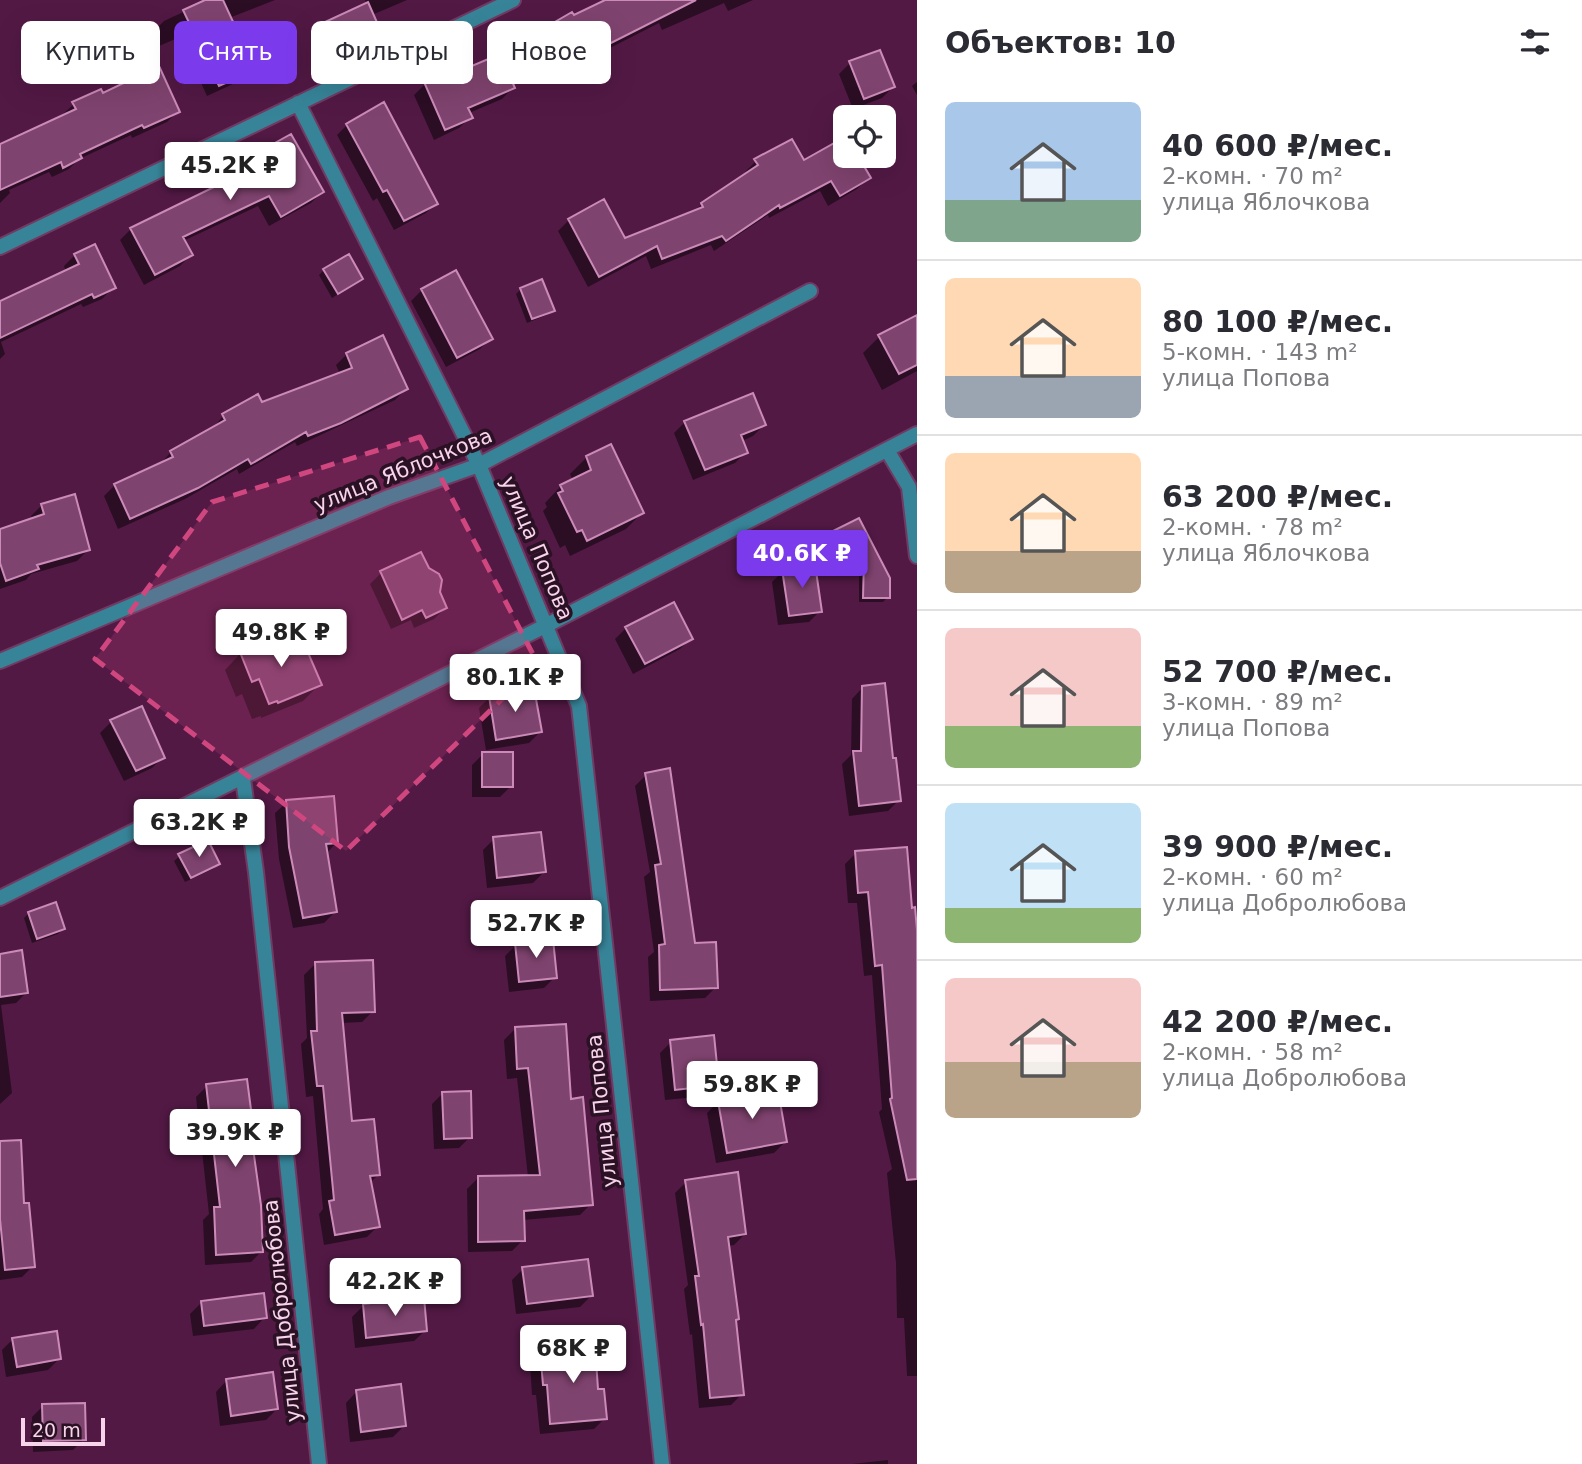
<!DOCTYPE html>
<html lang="ru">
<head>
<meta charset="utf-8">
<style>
	body { margin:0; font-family:"DejaVu Sans",sans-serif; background:#f2f2f3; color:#2b2b33; height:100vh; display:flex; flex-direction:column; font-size:26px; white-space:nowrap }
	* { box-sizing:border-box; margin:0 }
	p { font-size:23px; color:#7c7c81 }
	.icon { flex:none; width:38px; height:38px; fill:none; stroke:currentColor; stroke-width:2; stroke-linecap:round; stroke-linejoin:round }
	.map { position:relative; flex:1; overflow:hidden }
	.details { display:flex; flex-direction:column; background:#fff; width:665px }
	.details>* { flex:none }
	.banner { position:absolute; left:21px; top:21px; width:665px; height:63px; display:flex; gap:14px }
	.buttons { position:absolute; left:833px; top:105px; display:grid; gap:14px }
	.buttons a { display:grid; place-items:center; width:63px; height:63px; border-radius:10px; background:#fff; box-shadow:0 7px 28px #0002; font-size:35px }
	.scale { position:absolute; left:21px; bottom:18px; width:84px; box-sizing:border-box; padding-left:7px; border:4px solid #f8d4ec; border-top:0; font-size:19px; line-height:24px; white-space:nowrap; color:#f8d4ec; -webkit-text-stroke:5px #2a1123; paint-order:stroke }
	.price { position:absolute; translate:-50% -60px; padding:0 16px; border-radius:7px; background:#fff; color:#222; font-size:23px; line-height:46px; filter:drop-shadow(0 2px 4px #0008) }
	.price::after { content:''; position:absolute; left:50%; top:42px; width:21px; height:16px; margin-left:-10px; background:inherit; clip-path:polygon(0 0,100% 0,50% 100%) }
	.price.current { background:#7c3aed; color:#fff }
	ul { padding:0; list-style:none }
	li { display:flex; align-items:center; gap:21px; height:175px; padding:0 28px }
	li+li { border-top:2px solid #e1e1e2 }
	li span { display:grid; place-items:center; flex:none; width:196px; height:140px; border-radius:10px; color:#555 }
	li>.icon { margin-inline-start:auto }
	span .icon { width:84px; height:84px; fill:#fffc; stroke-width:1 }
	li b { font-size:30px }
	h2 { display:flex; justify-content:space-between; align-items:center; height:84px; padding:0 28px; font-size:30px }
	.tag { padding:0 24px; border-radius:10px; background:#fff; box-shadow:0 7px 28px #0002; font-size:24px; line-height:63px }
	.tag.current { background:#7c3aed; color:#fff }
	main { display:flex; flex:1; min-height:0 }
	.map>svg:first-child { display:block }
</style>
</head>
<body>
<main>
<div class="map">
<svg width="917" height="1464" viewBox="0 0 917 1464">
	<rect width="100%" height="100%" fill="#521945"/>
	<!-- shadow -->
	<path fill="#0007" d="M209,0H275L229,18L239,38L231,46L244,73L233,84L207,96L180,37L159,46L153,32L164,21Z
		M365,0H407L372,15L377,27L372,32L331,51L321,29L326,24L367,5Z
		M609,0H753L728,11L724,3L662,30L659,23L600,53L599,51L551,78L531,42L542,31Z
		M850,63L893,87L882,98L853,109L839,74Z
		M450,72L452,76L513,88L502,99L469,113L471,117L459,128L434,140L414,95L425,84Z
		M917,82V95L912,86Z
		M102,95L178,111L167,122L132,138L131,135L79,159L69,169L52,177L49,172L9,190L10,193L0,203V146L63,117L62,115L74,104Z
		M347,125L436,203L426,213L394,230L377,198L373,201L337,135Z
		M845,139V156H856L868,178L857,189L828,206L820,191L769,218L768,215L714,251L711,245L651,269L646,256L588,287L558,231L569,220L624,240L693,213L702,204L746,175L745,172L756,161L803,163Z
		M249,159L322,192L311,203L269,226L258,206L183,241L191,255L180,266L144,285L120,240L131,229L241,175L238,170Z
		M75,255L113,288L102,299L83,307L81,304L1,342L5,354L0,359V303L66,272L64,266Z
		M324,270L361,279L332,298L319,275Z
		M455,272L491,338L480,349L446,367L411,301L422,290Z
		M521,289L552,310L547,315L527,323L516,294Z
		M917,317V371L882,390L863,353L879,337Z
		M347,354L406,389L395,400L297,446L295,442L239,474L237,469L185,499L118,529L104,496L115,485L160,464L171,452L213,428L223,416L261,405L340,374L336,365Z
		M685,422L764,425L753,436L742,441L746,452L735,463L693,480L674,433Z
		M587,457L642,513L626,529L570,556L565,545L560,548L543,511L547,507L545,503L561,486L573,481L570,474Z
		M42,505L88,550L77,561L31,574L26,580L0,589V531L32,520L31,516Z
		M828,536L873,549L862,560L832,575L817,547Z
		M420,554L445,608L434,619L414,628L411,620L391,629L370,584L381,573Z
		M864,563L888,597L883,602H859V568Z
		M783,571L820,611L809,622L778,625L772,582Z
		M626,628L691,638L680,649L633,674L615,639Z
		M287,649L320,684L303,701L261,718V716L252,719L242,694L236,697L225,670L241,653Z
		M863,687L891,760L899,800L888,811L849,816L842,764L851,755L852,699Z
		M490,697L540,732L529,743L486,750L479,708Z
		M141,708L163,757L152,768L124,781L100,733L111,722Z
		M483,754L511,786L500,797H472V765Z
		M646,775L693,945L716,987L705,998L650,1001L648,957L654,952L644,877L650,872L635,786Z
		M287,802L336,843L326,854L335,912L324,923L293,928L279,859L275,813Z
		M494,839L544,872L533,883L487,888L483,850Z
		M856,853L910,909L917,947V1376H907L904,1318H897L896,1263L887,1173L892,1169L879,1112L882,1109L872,975L864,976L857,903H848L845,864Z
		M180,856L218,864L213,869L185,882L174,861Z
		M29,913L63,929L58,934L32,943L24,918Z
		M516,945L555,977L544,988L509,992L505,956Z
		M0,956L27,992L16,1003L1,1005L12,1093L0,1104Z
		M315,964L373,1011L362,1022L341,1023L350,1123L378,1175L370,1183L378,1226L367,1237L324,1245L319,1214L323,1209L313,1096L306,1097L301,1044L307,1038L304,975Z
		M515,1029L569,1101L591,1204L580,1215L523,1220V1240L512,1251L468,1252L467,1189L478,1178L528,1177L517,1078L507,1079L504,1040Z
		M671,1042L717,1085L706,1096L665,1100L660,1053Z
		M207,1086L262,1251L251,1262L205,1265L203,1220L209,1214L196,1097Z
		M443,1093L470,1137L459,1148L434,1149L432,1104Z
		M718,1102L785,1142L774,1153L716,1163L707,1113Z
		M0,1143L33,1266L22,1277L0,1280Z
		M686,1182L745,1234L734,1245L727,1246L742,1394L731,1405L699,1408L692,1334L690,1335L684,1289L688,1285L675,1193Z
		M523,1269L591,1296L580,1307L516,1314L512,1280Z
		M201,1303L265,1317L254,1329L193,1336L190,1314Z
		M363,1306L426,1330L414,1341L355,1348L352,1317Z
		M13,1339L59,1359L48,1370L6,1377L2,1350Z
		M541,1352L597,1391L605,1418L594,1429L540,1434L536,1395H532L530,1363Z
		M227,1380L277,1409L266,1420L220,1426L216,1392Z
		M357,1391L404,1426L393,1437L350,1442L346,1403Z
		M43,1406L84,1439L73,1450L33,1452L32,1417Z
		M888,1460V1464H852Z"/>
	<!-- building -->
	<path fill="#7f436f" stroke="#cc8ab9" stroke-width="2" d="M205,0H223L241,39L231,43L246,74L219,86L183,10Z
		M605,0H696L611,43L610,42L563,69L541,30L572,12L574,15Z
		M368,2L379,27L336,48L325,22Z
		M880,50L895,87L864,99L849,61Z
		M500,54L515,88L468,108L473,118L445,130L424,82L451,69L453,74Z
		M159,66L180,112L144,128L142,125L80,154L82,158L63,168L61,162L0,190V144L76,109L72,102L101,89L103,93Z
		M384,102L438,204L404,221L387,190L383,192L346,124Z
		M291,134L324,192L281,217L269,196L183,237L193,255L155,275L130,228L253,168L248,158Z
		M845,137V156H858L871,178L840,196L831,181L780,208L779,205L726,241L722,236L662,259L657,246L599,277L568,219L604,199L625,238L703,207L701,203L758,165L754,159L792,139L804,160Z
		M95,244L116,288L94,298L92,294L0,338V301L79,264L74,254Z
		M349,254L363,279L338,294L323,269Z
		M456,270L493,339L457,358L421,289Z
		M542,279L555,311L532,319L520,288Z
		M917,315V365L899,374L878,335Z
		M383,335L408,389L341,423L308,436L306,432L251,464L248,459L198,488L130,519L114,484L173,457L170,451L225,420L222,414L258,394L262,402L352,368L346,353Z
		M753,393L766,425L741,435L748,453L705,470L684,421Z
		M611,444L644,513L587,541L582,530L577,532L558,493L563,491L560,485L591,470L586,456Z
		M75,494L90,550L37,565L39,569L6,581L0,563V529L44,514L41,504Z
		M859,518L890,578V598H863L864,557L844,567L827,534Z
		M421,552L429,568L439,574L442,580L440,592L447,608L426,618L422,610L402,620L380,571Z
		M815,564L822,612L789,616L782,569Z
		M674,602L693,639L645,664L625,627Z
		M283,634L288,647L303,641L322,685L278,703L277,701L269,704L259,679L252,682L240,652Z
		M885,683L893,758H896L901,801L859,806L853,751H861L862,686Z
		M534,688L542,732L496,740L489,696Z
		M142,706L165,758L136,771L110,720Z
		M482,752H513V787H482Z
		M670,768L695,943L716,942L718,988L660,990L659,945L665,944L655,865L661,864L645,773Z
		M334,796L338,843L326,844L337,912L303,918L289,847L286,800Z
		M541,832L546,872L497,878L493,837Z
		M208,840L220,864L191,878L178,854Z
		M907,847L912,908L915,907L917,930V1179L907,1180L890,1099L892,1098L882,965L875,966L868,892L858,893L855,851Z
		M56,902L65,929L37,939L28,912Z
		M553,939L557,978L519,982L515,943Z
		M22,950L28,993L0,997V954Z
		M373,960L375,1012L342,1013L352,1121L374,1119L380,1175L370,1176L380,1227L335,1235L329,1201L334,1200L323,1086H317L311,1031H317L315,962Z
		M566,1024L571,1099L583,1097L593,1205L524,1211L525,1241L478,1242V1176L540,1175L528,1068L517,1069L515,1027Z
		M714,1035L719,1085L675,1090L670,1040Z
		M247,1079L256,1148H253L261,1205L263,1252L216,1255L214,1207H220L206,1084Z
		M778,1090L787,1142L727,1153L718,1101Z
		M471,1091L472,1138L444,1139L442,1092Z
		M21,1140L24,1203H29L35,1267L5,1270L0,1219V1141Z
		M738,1172L746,1234L728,1237L739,1319L736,1320L744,1395L710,1398L703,1324L701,1325L695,1276H699L685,1180Z
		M588,1259L593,1296L527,1304L522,1267Z
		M264,1293L267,1318L204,1326L201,1301Z
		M424,1297L427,1331L366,1338L363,1304Z
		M57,1331L61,1359L17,1367L12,1338Z
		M595,1345L598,1389H604L607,1419L550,1424L547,1385H543L540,1350Z
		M273,1372L278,1409L231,1416L226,1379Z
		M401,1384L406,1426L361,1432L356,1390Z
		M85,1403L86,1440L43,1441L42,1404Z"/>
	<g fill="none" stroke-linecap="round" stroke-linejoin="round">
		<defs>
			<path id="minor" d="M298,103L479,465L579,706L662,1464
				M0,247L513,0
				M887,450L909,487L917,556
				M0,661L389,497L479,465L810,291
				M243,779L256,872L319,1464
				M0,898L547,625L917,434"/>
		</defs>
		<!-- minor casing -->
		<use href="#minor" stroke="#703b63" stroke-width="18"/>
		<!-- minor -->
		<use href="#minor" stroke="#378498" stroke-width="14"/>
	</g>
	<!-- marked area -->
	<path fill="#d0477f" fill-opacity="0.2" stroke="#d0477f" stroke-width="5" stroke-dasharray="14 9" stroke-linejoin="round" d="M420,437L538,664L346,851L95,659L212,502Z"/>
	<g text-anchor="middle" stroke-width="7" stroke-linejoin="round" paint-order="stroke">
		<!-- street labels -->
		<g font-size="21" fill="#f8d4ec" stroke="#2a1123">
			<text transform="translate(403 470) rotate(-22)" y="7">улица Яблочкова</text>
			<text transform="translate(537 548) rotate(67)" y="7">улица Попова</text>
			<text transform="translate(602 1111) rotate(-96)" y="7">улица Попова</text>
			<text transform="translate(282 1311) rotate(-96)" y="7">улица Добролюбова</text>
		</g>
	</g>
</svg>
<div class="buttons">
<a><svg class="icon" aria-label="locate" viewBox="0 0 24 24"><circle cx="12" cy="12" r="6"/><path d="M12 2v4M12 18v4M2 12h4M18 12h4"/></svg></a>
</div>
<div class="scale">20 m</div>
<b class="price" style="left:230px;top:202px">45.2K ₽</b>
<b class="price current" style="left:802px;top:590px">40.6K ₽</b>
<b class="price" style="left:281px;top:669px">49.8K ₽</b>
<b class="price" style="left:515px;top:714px">80.1K ₽</b>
<b class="price" style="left:199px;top:859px">63.2K ₽</b>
<b class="price" style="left:536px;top:960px">52.7K ₽</b>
<b class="price" style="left:752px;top:1121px">59.8K ₽</b>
<b class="price" style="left:235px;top:1169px">39.9K ₽</b>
<b class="price" style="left:395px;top:1318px">42.2K ₽</b>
<b class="price" style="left:573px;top:1385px">68K ₽</b>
<div class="banner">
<a class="tag">Купить</a>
<a class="tag current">Снять</a>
<a class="tag">Фильтры</a>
<a class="tag">Новое</a>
</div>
</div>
<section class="details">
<h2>Объектов: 10<svg class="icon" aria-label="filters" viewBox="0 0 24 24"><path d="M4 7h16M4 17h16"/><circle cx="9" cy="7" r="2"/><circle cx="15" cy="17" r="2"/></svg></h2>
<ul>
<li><span style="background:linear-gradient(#a9c7e8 70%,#7fa58c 0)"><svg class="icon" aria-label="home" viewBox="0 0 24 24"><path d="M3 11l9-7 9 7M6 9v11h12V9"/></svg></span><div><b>40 600 ₽/мес.</b><p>2-комн. · 70 m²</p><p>улица Яблочкова</p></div></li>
<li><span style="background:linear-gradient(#ffd9b3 70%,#9aa5b1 0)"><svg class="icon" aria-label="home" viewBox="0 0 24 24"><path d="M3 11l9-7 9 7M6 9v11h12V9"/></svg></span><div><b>80 100 ₽/мес.</b><p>5-комн. · 143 m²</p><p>улица Попова</p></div></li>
<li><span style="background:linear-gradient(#ffd9b3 70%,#b9a48a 0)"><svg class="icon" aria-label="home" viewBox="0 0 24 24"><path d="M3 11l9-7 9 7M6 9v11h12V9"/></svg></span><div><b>63 200 ₽/мес.</b><p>2-комн. · 78 m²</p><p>улица Яблочкова</p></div></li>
<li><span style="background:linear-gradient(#f6c9c9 70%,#8fb573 0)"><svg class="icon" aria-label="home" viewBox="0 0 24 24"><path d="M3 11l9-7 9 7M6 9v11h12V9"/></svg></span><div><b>52 700 ₽/мес.</b><p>3-комн. · 89 m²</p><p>улица Попова</p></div></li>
<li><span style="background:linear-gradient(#bfe0f5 75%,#8fb573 0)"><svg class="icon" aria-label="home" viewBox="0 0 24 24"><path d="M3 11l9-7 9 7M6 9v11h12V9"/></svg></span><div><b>39 900 ₽/мес.</b><p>2-комн. · 60 m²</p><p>улица Добролюбова</p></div></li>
<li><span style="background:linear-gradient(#f6c9c9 60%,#b9a48a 0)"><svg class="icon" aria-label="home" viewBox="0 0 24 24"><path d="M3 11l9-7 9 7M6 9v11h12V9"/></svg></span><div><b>42 200 ₽/мес.</b><p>2-комн. · 58 m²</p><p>улица Добролюбова</p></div></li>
</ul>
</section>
</main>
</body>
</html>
